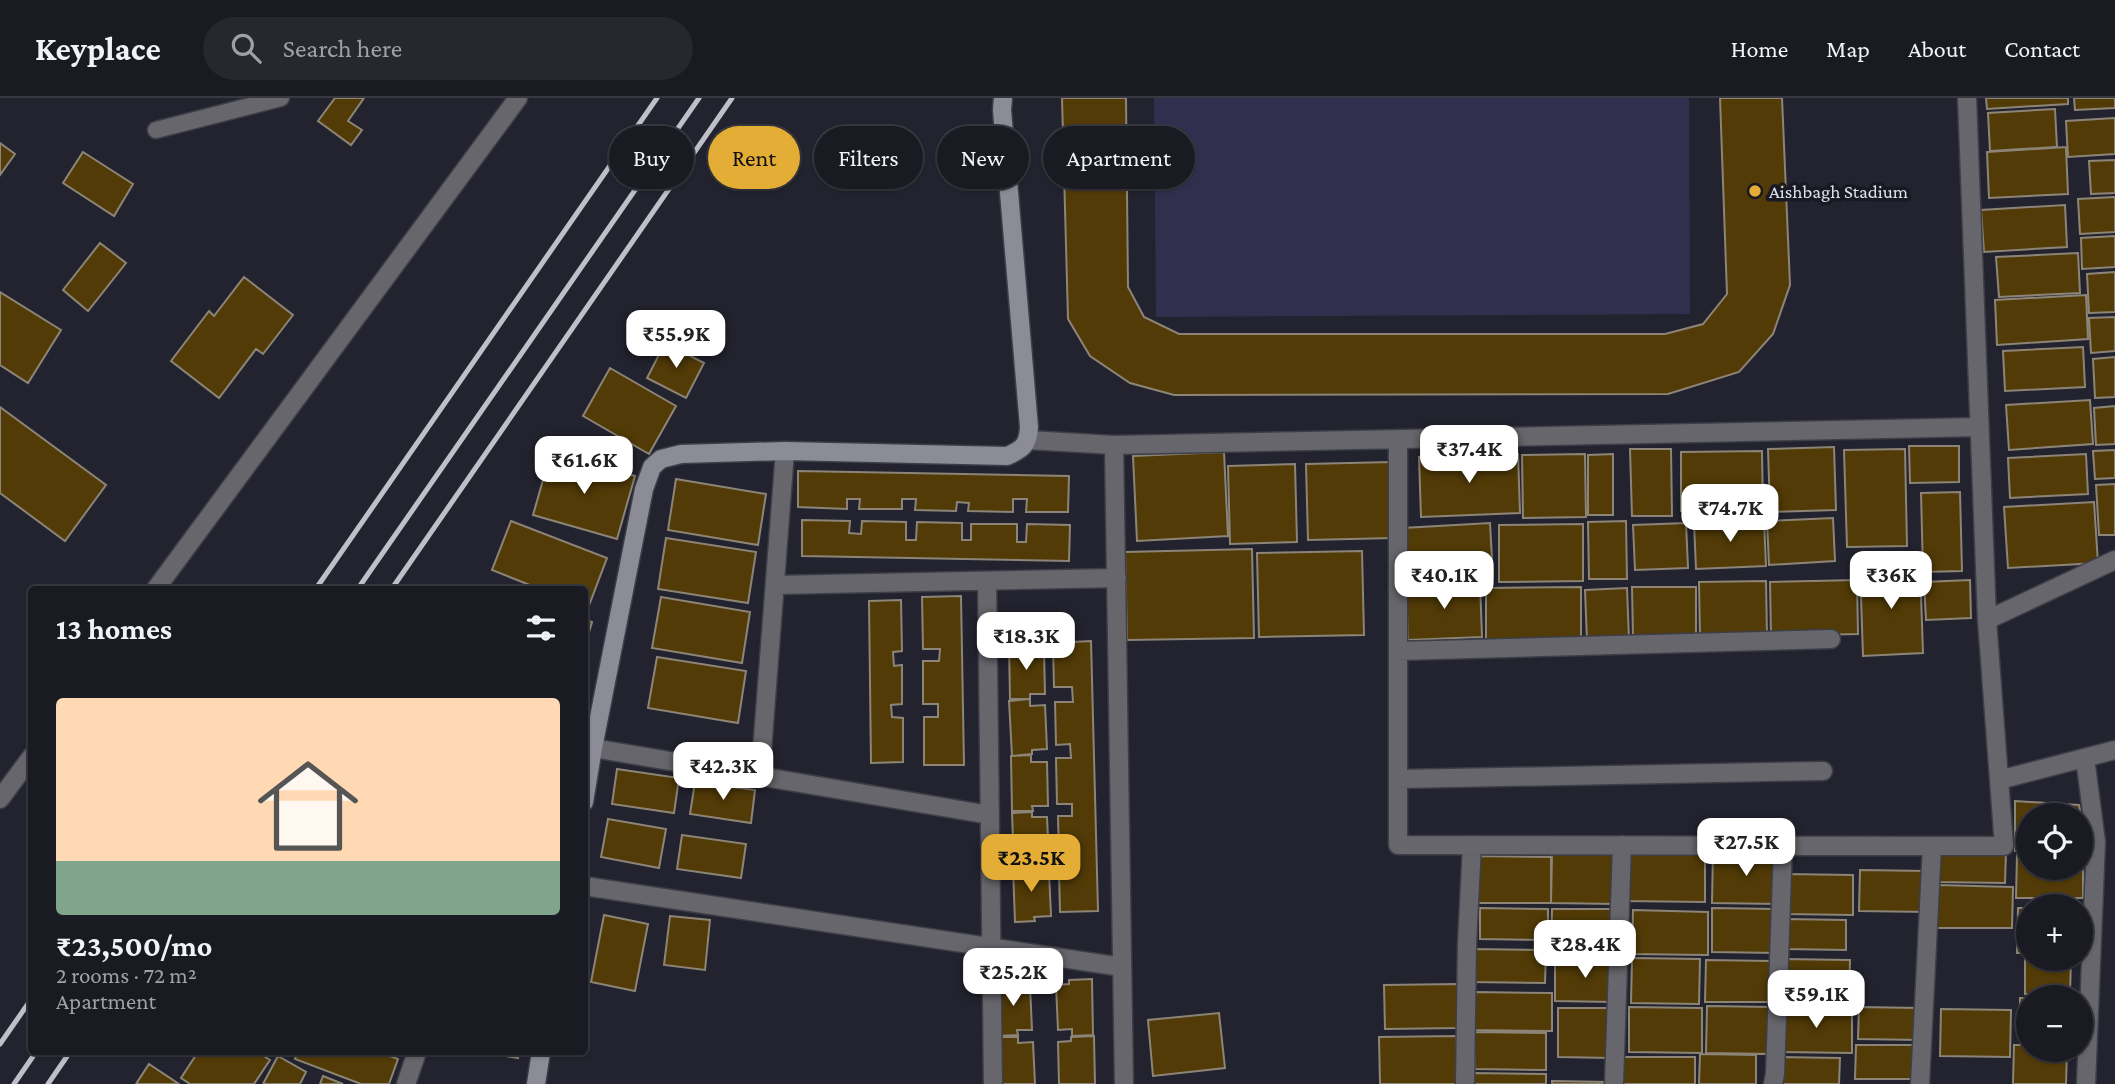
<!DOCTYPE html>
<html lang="en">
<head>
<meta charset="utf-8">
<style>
	body { margin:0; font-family:"Crimson Pro",serif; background:#27272f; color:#f1f3f6; height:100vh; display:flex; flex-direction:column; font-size:26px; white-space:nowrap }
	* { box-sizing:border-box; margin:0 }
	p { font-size:23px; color:#9fa1a5 }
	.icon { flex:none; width:38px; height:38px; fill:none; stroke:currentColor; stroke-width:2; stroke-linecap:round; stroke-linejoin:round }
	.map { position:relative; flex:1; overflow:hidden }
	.sheet { position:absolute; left:28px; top:488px; width:560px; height:469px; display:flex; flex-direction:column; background:#1a1a22; border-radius:7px; box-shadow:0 2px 5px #0004,0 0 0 2px #383840 }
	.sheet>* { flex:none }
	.banner { position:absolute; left:609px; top:28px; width:665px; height:63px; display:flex; gap:14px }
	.controls { position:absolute; left:2016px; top:705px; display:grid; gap:14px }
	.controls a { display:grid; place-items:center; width:77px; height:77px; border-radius:50%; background:#1a1a22; box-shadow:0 2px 5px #0004,0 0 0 2px #383840; font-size:35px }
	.price { position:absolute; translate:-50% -60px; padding:0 16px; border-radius:14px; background:#fff; color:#222; font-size:23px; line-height:46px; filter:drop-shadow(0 2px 4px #0008) }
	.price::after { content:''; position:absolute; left:50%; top:42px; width:21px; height:16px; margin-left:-10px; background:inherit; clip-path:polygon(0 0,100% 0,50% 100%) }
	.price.on { background:#e4ad35; color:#111 }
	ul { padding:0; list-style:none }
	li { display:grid; align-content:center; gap:14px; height:371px; padding:0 28px }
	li+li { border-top:2px solid #383840 }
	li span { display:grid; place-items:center; height:217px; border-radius:7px; color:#555 }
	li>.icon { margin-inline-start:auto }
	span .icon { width:126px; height:126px; fill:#fffc; stroke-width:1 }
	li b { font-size:30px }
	h2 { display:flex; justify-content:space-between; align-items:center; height:84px; padding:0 28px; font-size:30px }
	.tag { padding:0 24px; border-radius:32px; background:#1a1a22; box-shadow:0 2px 5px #0004,0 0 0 2px #383840; font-size:24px; line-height:63px }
	.tag.on { background:#e4ad35; color:#111 }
	header { display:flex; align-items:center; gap:42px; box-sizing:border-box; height:98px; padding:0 35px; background:#1a1a22; border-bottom:2px solid #383840 }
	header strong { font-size:33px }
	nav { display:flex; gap:38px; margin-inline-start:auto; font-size:24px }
	.search { width:490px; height:63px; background:#27272f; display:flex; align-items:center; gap:18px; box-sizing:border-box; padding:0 24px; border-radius:38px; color:#9fa1a5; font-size:26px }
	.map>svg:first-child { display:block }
</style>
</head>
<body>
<header>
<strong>Keyplace</strong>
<div class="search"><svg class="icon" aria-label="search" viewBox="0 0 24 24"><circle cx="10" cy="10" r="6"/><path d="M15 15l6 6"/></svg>Search here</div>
<nav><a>Home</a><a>Map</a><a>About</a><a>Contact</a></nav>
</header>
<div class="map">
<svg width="2115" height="986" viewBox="0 0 2115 986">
	<rect width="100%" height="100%" fill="#22232e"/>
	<!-- green -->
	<path fill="#302f4e" d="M1154,0H1689L1690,216L1156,219Z"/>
	<!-- building -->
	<path fill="#523b07" stroke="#8c8577" stroke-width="2" d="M335,0H364L348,23L362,32L351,47L318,23Z
		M1062,0H1126L1128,189L1144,219L1179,236H1665L1703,226L1727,196L1720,0H1782L1790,187L1773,236L1739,274L1668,296L1174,297L1130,285L1090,258L1068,221Z
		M1986,0H2068V6L1987,11Z
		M2074,0H2115V10L2075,12Z
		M2055,11L2057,49L1990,53L1988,15Z
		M2115,20V56L2068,59L2066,23Z
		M0,45L15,56L0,77Z
		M2066,49L2068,96L1989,100L1987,54Z
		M83,54L133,86L114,118L63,85Z
		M2115,62V95L2091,96L2089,63Z
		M2115,99V134L2080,136L2078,101Z
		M2065,107L2067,149L1984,154L1981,112Z
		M2115,138V169L2082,171L2081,140Z
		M100,145L126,165L88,213L63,192Z
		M2078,155L2080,195L1999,199L1996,159Z
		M2115,174V214L2089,215L2087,176Z
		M244,179L293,217L263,256L256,251L219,300L171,263L209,213L214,218Z
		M0,194L61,232L28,285L0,267Z
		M2086,197L2088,241L1997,247L1995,202Z
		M2115,219V253L2091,255L2089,220Z
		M665,245L704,265L686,300L647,280Z
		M2083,249L2085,289L2005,293L2003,253Z
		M2115,259V299L2095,300L2093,261Z
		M610,270L676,308L649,356L583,318Z
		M2090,302L2093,346L2009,352L2006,307Z
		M2115,308V346L2096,347L2094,310Z
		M0,309L106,387L65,443L0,395Z
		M1909,348H1959V384L1910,385Z
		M1834,349L1836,412L1770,414L1768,351Z
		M1630,351H1671L1672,418H1632Z
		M1905,351L1907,448L1847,449L1844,352Z
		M2115,352V380L2095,381L2093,353Z
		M1762,353L1763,412L1681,413V354Z
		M551,354L635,378L617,441L533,417Z
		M1224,354L1228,438L1137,443L1133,358Z
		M1518,356L1520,415L1421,419L1419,359Z
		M1585,356L1586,419L1523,420L1522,357Z
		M1613,356V417H1588V357Z
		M2086,356L2088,396L2010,400L2008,360Z
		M1392,364L1394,440L1308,442L1306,366Z
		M1295,366L1297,444L1230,446L1228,368Z
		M798,373L1069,378L1068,414H1026L1027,401H1013V414L968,413L969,405L957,404L956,413L915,412L916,401H902V411H859L860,401H847V411L798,409Z
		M676,381L766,396L758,447L668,432Z
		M2115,386V437H2099L2096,387Z
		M1960,394L1962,473L1923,474L1921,395Z
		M2094,404L2098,465L2008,470L2004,409Z
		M1833,420L1835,463L1769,467L1767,423Z
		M1764,421L1766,468L1696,471L1694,425Z
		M802,422L850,423L849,435L861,436L862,423L906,424V442H916L917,424L962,425V442H971V426H1017V444H1026L1027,426L1070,427L1069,463L802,458Z
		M511,423L607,460L588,510L584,508V492H542L492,472Z
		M1626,423L1627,481H1589L1588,424Z
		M1490,425L1493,479L1406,483L1403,430Z
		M1686,425L1688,470L1635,472L1633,427Z
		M1583,426V483L1499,484V427Z
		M666,440L756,454L748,505L658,491Z
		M1252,451L1254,540L1127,542L1125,454Z
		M1362,453L1364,537L1259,539L1257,455Z
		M1920,468L1923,555L1863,558L1860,470Z
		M1857,482L1858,536L1771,538L1770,484Z
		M1970,482L1971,520L1926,522L1924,484Z
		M1766,483L1767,538L1700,539L1699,484Z
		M1480,485L1482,539L1408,542L1406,487Z
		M1581,489V545H1486V490Z
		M1632,489H1696V539L1633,540Z
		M1627,490L1629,542L1587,543L1585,492Z
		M961,498L964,667H924V619H938V606H923V563H939L940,551H923L922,499Z
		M661,499L750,514L742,565L652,550Z
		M901,502L902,553L893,554L894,568L902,567V606L891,607L892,619L903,620V664L871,665L869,503Z
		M584,521L592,524L584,552Z
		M1091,543L1098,813L1060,814L1059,773H1074V758H1059L1058,718H1072V706H1057L1056,660H1071L1070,646L1056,647L1055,604H1073L1072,589H1054L1053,545Z
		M1009,546H1029V552H1044L1045,596H1030V601H1010Z
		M657,559L746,573L738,625L648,610Z
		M1030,601V608L1045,607L1047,651L1032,652V656L1012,658L1009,603Z
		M1031,657V664H1047L1048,708H1032L1033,713H1012L1011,658Z
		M617,671L679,680L674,715L612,706Z
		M695,684L755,692L751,725L690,716Z
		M2015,703L2079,707L2081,718H2028V753H2015Z
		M1032,714V719H1047L1049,763H1033V767L1014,768L1012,715Z
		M2081,718L2088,754H2081Z
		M608,721L666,731L659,770L601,759Z
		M682,737L746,746L741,780L677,771Z
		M1936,752L2006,753L2005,785L1936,784Z
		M1713,753L1780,754L1779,806L1712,805Z
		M1552,754H1617V806L1551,805Z
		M1625,754L1705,755V804L1624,803Z
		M2017,757H2028V770H2081V758H2083V800H2016Z
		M1477,758L1551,759V805H1476Z
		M1032,768V775L1049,774L1051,818L1034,819L1035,823L1015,824L1013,769Z
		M1860,772L1928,773V814L1859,813Z
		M1786,776L1853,777V817L1785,816Z
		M1937,787L2013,789L2012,830H1937Z
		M1480,810L1548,811V842L1480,841Z
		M1712,810L1777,811V855L1712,854Z
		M2018,810H2028V855H2017Z
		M1552,811H1617L1616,856L1551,855Z
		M1633,812L1708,814V857L1632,856Z
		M604,817L648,826L635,893L591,884Z
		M670,818L710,822L705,872L664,867Z
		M1786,821L1846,822V852L1785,851Z
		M1470,851L1546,852L1545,885L1469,884Z
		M2025,858H2028V861H2071L2070,896H2025Z
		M1632,860L1700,861L1699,906L1631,905Z
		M1555,861H1615L1614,904L1555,903Z
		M1783,861L1850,862L1849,905L1783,904Z
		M1706,862L1772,863V904H1705Z
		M1092,881L1093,937L1072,938V931L1058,932L1056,887L1069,886V882Z
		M1014,882L1015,888L1030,887L1032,932H1017L1018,937L997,938L995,883Z
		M1457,886L1458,930L1385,931L1384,887Z
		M1473,894L1552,895V933L1473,932Z
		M2020,900H2028V939H2019Z
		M1707,908L1772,909V956L1706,955Z
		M1629,909L1702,910V955L1629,954Z
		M1859,909L1921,910V942L1858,941Z
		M1558,910H1612L1611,960L1558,959Z
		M1781,910L1852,911V955L1781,954Z
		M1941,911L2011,912L2010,959L1940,958Z
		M1219,915L1225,970L1153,978L1148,922Z
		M1475,934L1546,935V972L1475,971Z
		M1094,938L1095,986H1059L1058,944L1071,943V939Z
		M1456,938L1457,986H1380L1379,939Z
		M997,939H1018V945L1033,944L1035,986H999Z
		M1856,947H1918L1917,981H1855Z
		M2014,947H2028V952H2067L2066,986H2013Z
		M198,954H257L270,962L254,986H190L181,980Z
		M297,954H379L398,961L389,986H361L295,961Z
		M479,954H519L518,960Z
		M1700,956L1756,957V986H1699Z
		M278,958L306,974L300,986H263Z
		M1619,959H1695V986H1619Z
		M1778,959L1840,960L1839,986H1778Z
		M149,966L179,986H136Z
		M1471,975L1546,976V986H1471Z
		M323,978L343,986H320Z
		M1552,983L1609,984V986H1552Z"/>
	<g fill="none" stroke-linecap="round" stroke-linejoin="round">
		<defs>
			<path id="service" d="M156,32L281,0"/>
			<path id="minor" d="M1398,341V747L2004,748L1987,522L1967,0
				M1028,342L1114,347L1979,329
				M1114,347L1124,986
				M987,483L993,986
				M775,487L1117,480
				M1987,522L2115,462
				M1398,553L1831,541
				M593,650L990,717
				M2085,660L2096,744L2086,986
				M760,679L785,353
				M1399,681L1823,673
				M1999,682L2115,652
				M584,788L1122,869
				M406,986L417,954
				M1465,986L1467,846L1472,747
				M1614,986L1622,747
				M1773,986L1775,976L1783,748
				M1920,986L1932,748"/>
			<path id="tertiary" d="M155,492L518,0
				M0,701L32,658"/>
			<path id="secondary" d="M584,704L593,650L644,391L652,369L661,361L681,356L785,353L1007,358C1023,351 1028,347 1029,329L1002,12L1003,0
				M536,986L541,954"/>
		</defs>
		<!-- service casing -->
		<use href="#service" stroke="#3d3e48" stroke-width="19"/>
		<!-- minor casing -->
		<use href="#minor" stroke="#3d3e48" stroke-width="21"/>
		<!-- tertiary casing -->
		<use href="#tertiary" stroke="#3d3e48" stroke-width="21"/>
		<!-- secondary casing -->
		<use href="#secondary" stroke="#3d3e48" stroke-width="21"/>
		<!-- service -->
		<use href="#service" stroke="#66666c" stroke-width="16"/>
		<!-- minor -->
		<use href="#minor" stroke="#66666c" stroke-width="18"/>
		<!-- tertiary -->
		<use href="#tertiary" stroke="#66666c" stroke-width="18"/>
		<!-- secondary -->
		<use href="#secondary" stroke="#8b8c96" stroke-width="18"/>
		<!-- rail -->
		<path stroke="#bfbfc8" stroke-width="5" d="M315,492L657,0
			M357,492L699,0
			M391,492L732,0
			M0,946L32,900
			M14,986L36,954
			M48,986L70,954"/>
	</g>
	<!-- markers -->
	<circle fill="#e4ad35" stroke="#191924" stroke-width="2.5" cx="1755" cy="93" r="7"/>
	<g text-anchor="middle" stroke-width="7" stroke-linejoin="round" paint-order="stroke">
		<!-- poi labels -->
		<g font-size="19" fill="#e1e1e9" stroke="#191924" text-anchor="start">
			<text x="1769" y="100">Aishbagh Stadium</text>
		</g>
	</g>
</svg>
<div class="controls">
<a><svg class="icon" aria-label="locate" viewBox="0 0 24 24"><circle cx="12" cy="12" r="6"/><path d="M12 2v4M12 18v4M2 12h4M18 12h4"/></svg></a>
<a>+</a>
<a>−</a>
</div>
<b class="price" style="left:676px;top:272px">₹55.9K</b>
<b class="price" style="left:1469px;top:387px">₹37.4K</b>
<b class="price" style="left:584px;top:398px">₹61.6K</b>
<b class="price" style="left:1730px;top:446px">₹74.7K</b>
<b class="price" style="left:1444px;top:513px">₹40.1K</b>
<b class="price" style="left:1891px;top:513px">₹36K</b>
<b class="price" style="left:1026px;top:574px">₹18.3K</b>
<b class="price" style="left:723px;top:704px">₹42.3K</b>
<b class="price" style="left:1746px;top:780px">₹27.5K</b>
<b class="price on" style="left:1031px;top:796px">₹23.5K</b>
<b class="price" style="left:1585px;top:882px">₹28.4K</b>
<b class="price" style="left:1013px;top:910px">₹25.2K</b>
<b class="price" style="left:1816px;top:932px">₹59.1K</b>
<div class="banner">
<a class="tag">Buy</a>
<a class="tag on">Rent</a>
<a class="tag">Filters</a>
<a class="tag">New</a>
<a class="tag">Apartment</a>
</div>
<section class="sheet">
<h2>13 homes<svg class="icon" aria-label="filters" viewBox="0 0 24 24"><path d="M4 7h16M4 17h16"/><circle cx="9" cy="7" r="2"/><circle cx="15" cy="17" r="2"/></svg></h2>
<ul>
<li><span style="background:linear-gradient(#ffd9b3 75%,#7fa58c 0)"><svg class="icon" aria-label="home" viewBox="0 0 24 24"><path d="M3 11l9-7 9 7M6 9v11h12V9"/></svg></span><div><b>₹23,500/mo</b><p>2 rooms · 72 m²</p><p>Apartment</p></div></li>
</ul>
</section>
</div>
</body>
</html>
